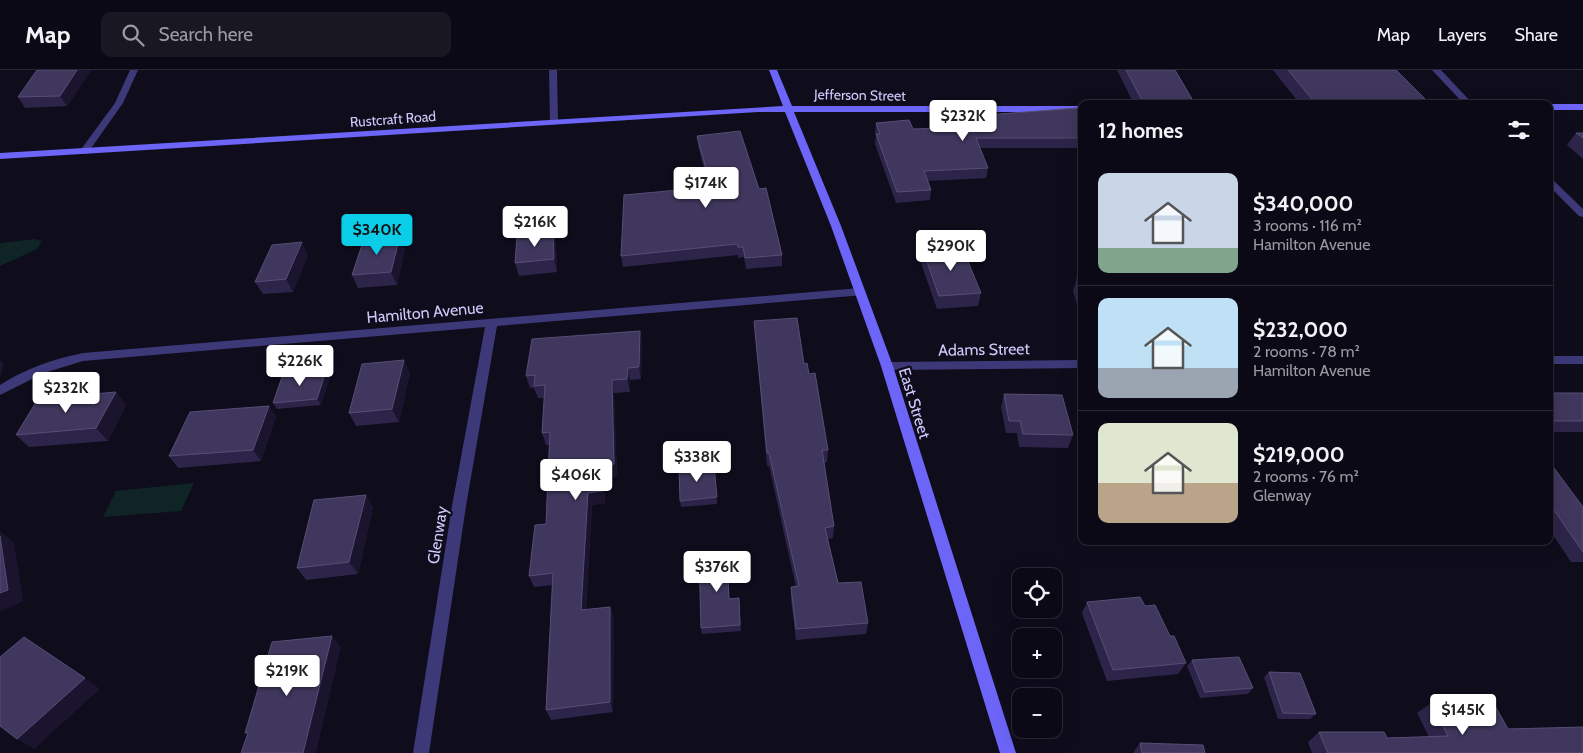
<!DOCTYPE html>
<html lang="en">
<head>
<meta charset="utf-8">
<style>
	body { margin:0; font-family:Cabin,sans-serif; background:#191722; color:#f1f3f6; height:100vh; display:flex; flex-direction:column; font-size:19px; white-space:nowrap }
	* { box-sizing:border-box; margin:0 }
	p { font-size:16px; color:#9a9aa0 }
	.icon { flex:none; width:28px; height:28px; fill:none; stroke:currentColor; stroke-width:2; stroke-linecap:round; stroke-linejoin:round }
	.map { position:relative; flex:1; overflow:hidden }
	.side { position:absolute; left:1078px; top:30px; width:475px; height:445px; display:flex; flex-direction:column; background:#0b0915; border-radius:10px; box-shadow:0 5px 20px #0002,0 0 0 1px #2b2a34 }
	.side>* { flex:none }
	.controls { position:absolute; left:1012px; top:498px; display:grid; gap:10px }
	.controls a { display:grid; place-items:center; width:50px; height:50px; border-radius:10px; background:#0b0915; box-shadow:0 5px 20px #0002,0 0 0 1px #2b2a34; font-size:25px }
	.price { position:absolute; translate:-50% -42px; padding:0 11px; border-radius:5px; background:#fff; color:#222; font-size:16px; line-height:32px; filter:drop-shadow(0 1px 2px #0008) }
	.price::after { content:''; position:absolute; left:50%; top:30px; width:15px; height:11px; margin-left:-8px; background:inherit; clip-path:polygon(0 0,100% 0,50% 100%) }
	.price.on { background:#0bcde7; color:#111 }
	ul { padding:0; list-style:none }
	li { display:flex; align-items:center; gap:15px; height:125px; padding:0 20px }
	li+li { border-top:1px solid #2b2a34 }
	li span { display:grid; place-items:center; flex:none; width:140px; height:100px; border-radius:10px; color:#555 }
	li>.icon { margin-inline-start:auto }
	span .icon { width:60px; height:60px; fill:#fffc; stroke-width:1 }
	li b { font-size:21px }
	h2 { display:flex; justify-content:space-between; align-items:center; height:60px; padding:0 20px; font-size:21px }
	header { display:flex; align-items:center; gap:30px; box-sizing:border-box; height:70px; padding:0 25px; background:#0b0915; border-bottom:1px solid #2b2a34 }
	header strong { font-size:24px }
	nav { display:flex; gap:28px; margin-inline-start:auto; font-size:18px }
	.search { width:350px; height:45px; background:#191722; display:flex; align-items:center; gap:12px; box-sizing:border-box; padding:0 18px; border-radius:10px; color:#9a9aa0; font-size:19px }
	.map>svg:first-child { display:block }
</style>
</head>
<body>
<header>
<strong>Map</strong>
<div class="search"><svg class="icon" aria-label="search" viewBox="0 0 24 24"><circle cx="10" cy="10" r="6"/><path d="M15 15l6 6"/></svg>Search here</div>
<nav><a>Map</a><a>Layers</a><a>Share</a></nav>
</header>
<div class="map">
<svg width="1583" height="683" viewBox="0 0 1583 683">
	<rect width="100%" height="100%" fill="#0f0c1c"/>
	<!-- green -->
	<path fill="#0f2525" d="M35,169L42,171L37,179L0,196V173Z
		M194,413L181,441L103,447L116,421Z"/>
	<g fill="none" stroke-linecap="round" stroke-linejoin="round">
		<!-- street -->
		<path fill="#3d3979" fill-rule="evenodd" d="M130,0H138L123,33L87,84H81L79,82L115,33Z
			M549,0H557L558,52L554,55L550,52Z
			M1432,0H1441L1473,34H1464Z
			M1549,108L1552,109L1583,139V147L1579,146L1549,116Z
			M860,218L865,222L864,225L497,256L466,436L429,683H413L452,436L485,257L83,291L44,303L0,325V315C25,299 53,289 83,283Z
			M1549,286H1583V294H1549Z
			M1081,290V298L887,300L881,296L887,292Z"/>
		<!-- secondary -->
		<path fill="#6c65f8" fill-rule="evenodd" d="M769,0H777L792,36H1081V42H794L841,156L893,296L1016,683H1000L881,296L831,156L785,42H758L0,89V83L783,36Z
			M1549,34H1583V40H1549Z"/>
	</g>
	<!-- wall -->
	<path fill="#2d2549" d="M37,0H91L67,36L25,38L18,27Z
		M1117,0H1175L1195,34H1134Z
		M1273,0H1396L1430,34H1300Z
		M1081,47V78H980L988,98L986,108L928,111L931,120L930,130L896,133L875,74L876,66L875,63L876,53L913,59L947,58L948,48Z
		M1576,63H1583V89L1567,75Z
		M697,66L759,119L782,185V196L746,199L744,187L738,188V185L623,197L621,186L709,117L698,76Z
		M553,162L556,175L557,202L519,206L515,193Z
		M400,166L405,178L397,215L358,218L352,205Z
		M923,180L981,223L978,236L937,239L921,193Z
		M308,185L293,222L263,224L255,212Z
		M1077,208H1081V248L1073,221Z
		M754,251L804,294L809,304L828,380L827,392L824,393L834,456L833,468L827,469L838,513L868,553L866,564L796,570L791,529V517H796L769,396H767Z
		M640,261L642,273L641,309L630,310V322L614,323L617,406L604,408L605,433L592,435L586,540L610,537L614,548L613,642L551,650L546,640L552,515L534,517L529,506L546,454L549,375H546L542,363L544,328H538L534,318H530L526,306Z
		M326,301L330,307L321,335L277,339L273,333Z
		M410,303L399,352L356,356L349,343Z
		M116,322L126,335L108,371L29,377L16,365Z
		M1549,323H1583V362H1549Z
		M1004,324L1073,365L1068,378L1019,377L1017,363H1006L1001,337Z
		M269,336L276,347L261,391L178,398L169,386Z
		M714,395L717,434L681,437L680,431Z
		M1549,396L1583,437V492H1571L1549,459Z
		M373,437L358,504L306,510L297,498Z
		M728,489L729,529L739,528L741,561L702,564L701,558Z
		M1087,532L1145,536L1170,566L1186,593L1178,604L1107,611L1082,543Z
		M1192,590L1253,618L1248,624L1200,628L1187,596Z
		M1269,602L1316,644L1310,649H1278L1264,607Z
		M1431,633L1508,659L1583,683H1312L1308,672L1319,662L1387,668L1429,667L1417,643Z
		M1140,673L1205,683H1133Z"/>
	<!-- shaded-wall -->
	<path fill="#1a142f" d="M77,0H91L67,36L60,26Z
		M553,162L556,175L557,202L554,189Z
		M400,166L405,178L397,215L391,202Z
		M302,172L308,185L293,222L286,209Z
		M640,261L642,273L641,309L639,297Z
		M0,289L4,294L0,308Z
		M404,290L410,303L399,352L392,339Z
		M628,298L630,310V322L627,309Z
		M326,301L330,307L321,335L317,329Z
		M612,310L614,323L617,406L604,408L605,433L592,435L585,551L581,540L588,423Z
		M116,322L126,335L108,371L96,358Z
		M269,336L276,347L261,391L253,380Z
		M366,425L373,437L358,504L349,492Z
		M0,461L14,473L23,531L0,542Z
		M610,537L614,548L613,642L610,632Z
		M332,566L341,577L316,683H303Z
		M85,608L100,619L34,679L17,669Z"/>
	<!-- building -->
	<path fill="#3f375d" stroke="#564e76" d="M37,0H77L60,26L18,27Z
		M1126,0H1175L1195,34H1144Z
		M1288,0H1396L1430,34H1316Z
		M1077,38L1081,47V68H976L988,98L924,101L931,120L897,122L876,64H880L876,53L909,50L913,59L948,58V48Z
		M740,61L759,119L766,118L782,185L745,188L743,177H738L737,174L621,186L624,125L711,117L697,66Z
		M1576,63H1583V68Z
		M553,162L554,189L515,193L517,166Z
		M400,166L391,202L352,205L364,169Z
		M302,172L286,209L255,212L272,175Z
		M962,177L981,223L939,226L923,180Z
		M1077,208H1081V223Z
		M797,248L804,294L807,293L809,304L815,303L828,380H822L834,456L825,458L838,513L861,512L868,553L796,559L791,517L799,516L769,383H767L754,251Z
		M640,261L639,297L628,298L627,309L612,310L614,394L601,396L602,421L588,423L581,540L610,537V632L546,640L553,503L529,506L535,455L546,454L550,362L542,363L545,315L534,316L535,305L526,306L532,269Z
		M404,290L392,339L349,343L362,294Z
		M326,301L317,329L273,333L283,304Z
		M116,322L96,358L16,365L38,329Z
		M1549,323H1583V351H1553L1549,345Z
		M1004,324L1062,325L1073,365L1023,364L1020,351H1009Z
		M269,336L253,380L169,386L190,342Z
		M1551,394L1583,437V482L1549,433V396Z
		M714,395L717,427L680,431L679,398Z
		M366,425L349,492L297,498L314,430Z
		M0,466L8,520L0,523Z
		M727,483L729,529L739,528L740,555L701,558L699,484Z
		M1140,527L1145,536L1155,535L1170,566H1174L1186,593L1113,600L1087,532Z
		M332,566L303,683H241L248,663H245L272,572Z
		M24,567L85,608L17,669L0,656V587Z
		M1239,587L1253,618L1205,622L1192,590Z
		M1269,602L1300,603L1316,644L1283,643Z
		M1493,632L1508,659L1583,657V683H1328L1319,662H1384L1387,668L1448,666L1431,633Z
		M1140,673L1203,675L1205,683H1142Z"/>
	<g text-anchor="middle" stroke-width="4.5" stroke-linejoin="round" paint-order="stroke">
		<!-- far-street labels -->
		<g font-size="14" fill="#d0c9fc" stroke="#0f0c1c">
			<text transform="translate(860 25) rotate(1)" y="5">Jefferson Street</text>
			<text transform="translate(393 49) rotate(-4)" y="5">Rustcraft Road</text>
		</g>
		<!-- street labels -->
		<g font-size="16" fill="#d0c9fc" stroke="#0f0c1c">
			<text transform="translate(425 242) rotate(-5)" y="6">Hamilton Avenue</text>
			<text transform="translate(984 279) rotate(-1)" y="6">Adams Street</text>
			<text transform="translate(915 333) rotate(73)" y="6">East Street</text>
			<text transform="translate(437 465) rotate(-81)" y="6">Glenway</text>
		</g>
	</g>
</svg>
<div class="controls">
<a><svg class="icon" aria-label="locate" viewBox="0 0 24 24"><circle cx="12" cy="12" r="6"/><path d="M12 2v4M12 18v4M2 12h4M18 12h4"/></svg></a>
<a>+</a>
<a>−</a>
</div>
<b class="price" style="left:963px;top:72px">$232K</b>
<b class="price" style="left:706px;top:139px">$174K</b>
<b class="price" style="left:535px;top:178px">$216K</b>
<b class="price on" style="left:377px;top:186px">$340K</b>
<b class="price" style="left:951px;top:202px">$290K</b>
<b class="price" style="left:300px;top:317px">$226K</b>
<b class="price" style="left:66px;top:344px">$232K</b>
<b class="price" style="left:697px;top:413px">$338K</b>
<b class="price" style="left:576px;top:431px">$406K</b>
<b class="price" style="left:717px;top:523px">$376K</b>
<b class="price" style="left:287px;top:627px">$219K</b>
<b class="price" style="left:1463px;top:666px">$145K</b>
<section class="side">
<h2>12 homes<svg class="icon" aria-label="filters" viewBox="0 0 24 24"><path d="M4 7h16M4 17h16"/><circle cx="9" cy="7" r="2"/><circle cx="15" cy="17" r="2"/></svg></h2>
<ul>
<li><span style="background:linear-gradient(#c9d6e8 75%,#7fa58c 0)"><svg class="icon" aria-label="home" viewBox="0 0 24 24"><path d="M3 11l9-7 9 7M6 9v11h12V9"/></svg></span><div><b>$340,000</b><p>3 rooms · 116 m²</p><p>Hamilton Avenue</p></div></li>
<li><span style="background:linear-gradient(#bfe0f5 70%,#9aa5b1 0)"><svg class="icon" aria-label="home" viewBox="0 0 24 24"><path d="M3 11l9-7 9 7M6 9v11h12V9"/></svg></span><div><b>$232,000</b><p>2 rooms · 78 m²</p><p>Hamilton Avenue</p></div></li>
<li><span style="background:linear-gradient(#dfe7d0 60%,#b9a48a 0)"><svg class="icon" aria-label="home" viewBox="0 0 24 24"><path d="M3 11l9-7 9 7M6 9v11h12V9"/></svg></span><div><b>$219,000</b><p>2 rooms · 76 m²</p><p>Glenway</p></div></li>
</ul>
</section>
</div>
</body>
</html>
